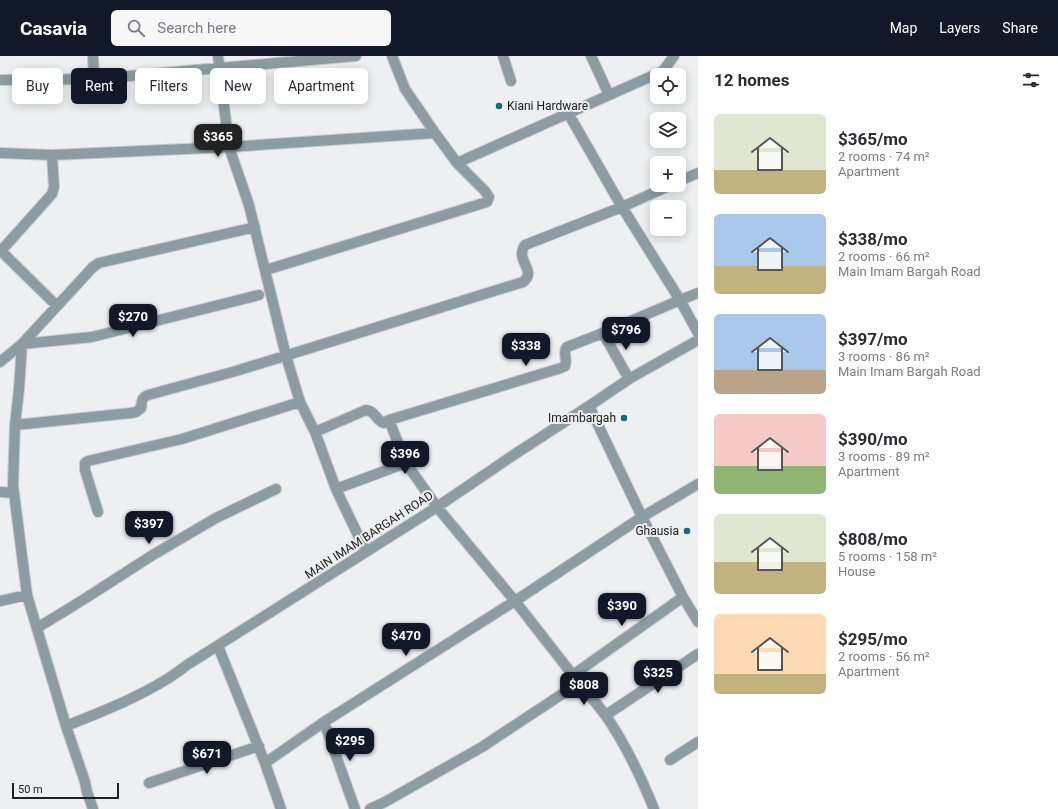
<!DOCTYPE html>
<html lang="en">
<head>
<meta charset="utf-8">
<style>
	body { margin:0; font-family:Roboto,sans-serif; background:#f7f7f7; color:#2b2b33; height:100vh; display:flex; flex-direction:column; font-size:15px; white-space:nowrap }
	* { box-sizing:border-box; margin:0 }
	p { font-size:13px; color:#7c7c81 }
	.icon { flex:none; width:22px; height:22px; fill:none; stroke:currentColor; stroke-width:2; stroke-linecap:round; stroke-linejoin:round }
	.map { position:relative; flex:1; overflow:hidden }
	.side { display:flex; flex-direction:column; background:#fff; width:360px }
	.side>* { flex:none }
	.top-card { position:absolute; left:12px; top:12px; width:380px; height:36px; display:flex; gap:8px }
	.tools { position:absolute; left:650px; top:12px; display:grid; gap:8px }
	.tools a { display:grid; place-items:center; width:36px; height:36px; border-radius:6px; background:#fff; box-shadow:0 2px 10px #0003; font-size:20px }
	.scale { position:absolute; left:12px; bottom:10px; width:107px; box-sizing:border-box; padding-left:4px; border:2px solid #202021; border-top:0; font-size:11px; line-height:14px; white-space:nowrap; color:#202021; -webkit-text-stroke:3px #eeeff1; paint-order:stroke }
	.price { position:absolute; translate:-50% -34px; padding:0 9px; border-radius:8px; background:#111827; color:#fff; font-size:13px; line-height:26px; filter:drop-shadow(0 1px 2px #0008) }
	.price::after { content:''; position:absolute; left:50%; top:24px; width:12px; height:9px; margin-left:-6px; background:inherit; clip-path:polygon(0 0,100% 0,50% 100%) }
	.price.selected { background:#222; color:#fff }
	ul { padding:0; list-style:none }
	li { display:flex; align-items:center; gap:12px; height:100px; padding:0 16px }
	li span { display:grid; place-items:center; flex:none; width:112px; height:80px; border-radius:6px; color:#555 }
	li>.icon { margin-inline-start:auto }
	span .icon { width:48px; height:48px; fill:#fffc; stroke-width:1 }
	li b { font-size:17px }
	h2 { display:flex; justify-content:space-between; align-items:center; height:48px; padding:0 16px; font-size:17px }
	.tag { padding:0 14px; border-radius:6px; background:#fff; box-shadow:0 2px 10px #0003; font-size:14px; line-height:36px }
	.tag.selected { background:#111827; color:#fff }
	header { display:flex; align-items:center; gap:24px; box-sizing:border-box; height:56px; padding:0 20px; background:#111827; color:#fff }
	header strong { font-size:19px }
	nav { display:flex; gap:22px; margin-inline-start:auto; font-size:14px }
	.search { width:280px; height:36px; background:#f7f7f7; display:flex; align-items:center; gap:10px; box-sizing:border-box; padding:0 14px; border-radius:6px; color:#7c7c81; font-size:15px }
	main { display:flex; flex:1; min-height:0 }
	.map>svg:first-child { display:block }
</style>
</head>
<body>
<header>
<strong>Casavia</strong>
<div class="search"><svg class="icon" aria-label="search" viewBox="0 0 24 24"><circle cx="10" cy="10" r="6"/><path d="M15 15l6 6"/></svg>Search here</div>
<nav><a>Map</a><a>Layers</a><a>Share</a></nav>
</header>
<main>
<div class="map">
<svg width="698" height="753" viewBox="0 0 698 753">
	<rect width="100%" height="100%" fill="#eeeff1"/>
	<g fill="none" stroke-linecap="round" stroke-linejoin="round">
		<defs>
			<path id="minor" d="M93,0L94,23
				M218,0L229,91L249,149L286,300L300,346L315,376L336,433L366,496
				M503,0L511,25
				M591,0L609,39
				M0,24L94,23L356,0
				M568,57L622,151L671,129
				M0,97L52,99L229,91L435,77
				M457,107L663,15L674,0
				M679,125L698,117
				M0,194L57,250
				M0,196L52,138L54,131L52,99
				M266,214L487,146L489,141L485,135L457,107L435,77L405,33L392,0
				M603,277L629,323
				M0,306L22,288L92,281L259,239
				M15,369L131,357L136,356L141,352C142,345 141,342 148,339L236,315L523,226C538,214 514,205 525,189L622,151L680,244L698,237
				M315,376L366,354C376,355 376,365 384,367L389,364L561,312L565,310C568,303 562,297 567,291L603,277L680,244L698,277
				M698,428L642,461L683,541L698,566
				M336,433L406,407L389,364
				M0,436L14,437
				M98,456L85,414V407L88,405L182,383L300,346
				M0,545L27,539
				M37,572L86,542L151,500L216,462L276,433
				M218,590L265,707L324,666L515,545L437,451L406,407
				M573,619L683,541
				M579,627C588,638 598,649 606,660C626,689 641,721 654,753
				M606,659L698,598
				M324,666L355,753
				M66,670C101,656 135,643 167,623C174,619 180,614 187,609L437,451L515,398L589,350L629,323L698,284
				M670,704L698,686
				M265,707L281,753
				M149,727L259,690
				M93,753L87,736L85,726L66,670L27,539L13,429L15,369L19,333L22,288L93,211L99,207L255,171
				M370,753L385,746L482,691L579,627L515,545L642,461L589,350"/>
		</defs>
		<!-- minor casing -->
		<use href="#minor" stroke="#c9cacc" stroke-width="12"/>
		<!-- minor -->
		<use href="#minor" stroke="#8b9da3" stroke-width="10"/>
	</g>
	<!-- markers -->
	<g fill="#1d6673" stroke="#eeeff1" stroke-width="1.5">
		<circle cx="499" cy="50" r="4"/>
		<circle cx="624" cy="362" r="4"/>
		<circle cx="687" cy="475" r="4"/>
	</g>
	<g text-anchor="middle" stroke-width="4" stroke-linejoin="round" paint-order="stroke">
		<!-- poi labels -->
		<g font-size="12" fill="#202021" stroke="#eeeff1" text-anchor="end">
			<text x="507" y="54" text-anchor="start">Kiani Hardware</text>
			<text x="616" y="366">Imambargah</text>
			<text x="679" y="479">Ghausia</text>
		</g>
		<!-- street labels -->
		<g font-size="12" fill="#202021" stroke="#eeeff1">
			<text transform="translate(369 479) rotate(-33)" y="4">MAIN IMAM BARGAH ROAD</text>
		</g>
	</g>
</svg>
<div class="tools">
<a><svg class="icon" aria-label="locate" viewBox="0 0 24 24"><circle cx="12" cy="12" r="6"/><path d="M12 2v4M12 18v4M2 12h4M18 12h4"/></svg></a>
<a><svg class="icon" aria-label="layers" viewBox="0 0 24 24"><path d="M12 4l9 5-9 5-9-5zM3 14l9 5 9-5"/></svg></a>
<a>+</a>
<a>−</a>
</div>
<div class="scale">50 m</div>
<b class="price selected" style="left:218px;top:102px">$365</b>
<b class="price" style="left:133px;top:282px">$270</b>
<b class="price" style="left:626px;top:295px">$796</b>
<b class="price" style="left:526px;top:311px">$338</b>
<b class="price" style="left:405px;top:419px">$396</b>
<b class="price" style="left:149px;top:489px">$397</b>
<b class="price" style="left:622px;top:571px">$390</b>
<b class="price" style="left:406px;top:601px">$470</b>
<b class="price" style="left:658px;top:638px">$325</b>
<b class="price" style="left:584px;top:650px">$808</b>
<b class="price" style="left:350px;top:706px">$295</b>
<b class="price" style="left:207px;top:719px">$671</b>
<div class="top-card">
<a class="tag">Buy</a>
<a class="tag selected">Rent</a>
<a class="tag">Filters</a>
<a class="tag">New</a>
<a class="tag">Apartment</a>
</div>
</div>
<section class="side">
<h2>12 homes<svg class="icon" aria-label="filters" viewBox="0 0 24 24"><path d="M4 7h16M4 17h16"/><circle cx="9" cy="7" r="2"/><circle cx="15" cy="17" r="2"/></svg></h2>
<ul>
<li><span style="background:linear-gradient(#dfe7d0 70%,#c2b280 0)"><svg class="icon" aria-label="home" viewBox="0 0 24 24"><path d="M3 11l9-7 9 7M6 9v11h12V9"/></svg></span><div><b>$365/mo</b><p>2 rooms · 74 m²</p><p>Apartment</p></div></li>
<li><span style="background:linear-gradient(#a9c7e8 65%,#c2b280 0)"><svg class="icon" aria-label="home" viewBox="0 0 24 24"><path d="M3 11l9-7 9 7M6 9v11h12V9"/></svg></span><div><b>$338/mo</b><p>2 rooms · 66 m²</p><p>Main Imam Bargah Road</p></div></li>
<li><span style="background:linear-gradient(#a9c7e8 70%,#b9a48a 0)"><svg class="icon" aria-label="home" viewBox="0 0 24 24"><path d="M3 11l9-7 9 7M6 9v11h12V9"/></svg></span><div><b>$397/mo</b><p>3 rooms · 86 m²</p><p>Main Imam Bargah Road</p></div></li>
<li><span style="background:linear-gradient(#f6c9c9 65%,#8fb573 0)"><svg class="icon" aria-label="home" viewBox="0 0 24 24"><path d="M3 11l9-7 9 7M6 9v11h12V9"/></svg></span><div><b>$390/mo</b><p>3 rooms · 89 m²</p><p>Apartment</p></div></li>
<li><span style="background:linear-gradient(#dfe7d0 60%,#c2b280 0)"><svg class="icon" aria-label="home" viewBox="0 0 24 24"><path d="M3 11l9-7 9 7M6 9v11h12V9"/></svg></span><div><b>$808/mo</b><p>5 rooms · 158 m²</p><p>House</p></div></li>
<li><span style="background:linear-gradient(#ffd9b3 75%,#c2b280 0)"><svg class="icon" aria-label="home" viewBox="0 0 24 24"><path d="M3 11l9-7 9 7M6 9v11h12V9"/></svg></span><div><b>$295/mo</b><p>2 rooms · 56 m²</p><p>Apartment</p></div></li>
</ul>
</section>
</main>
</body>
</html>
